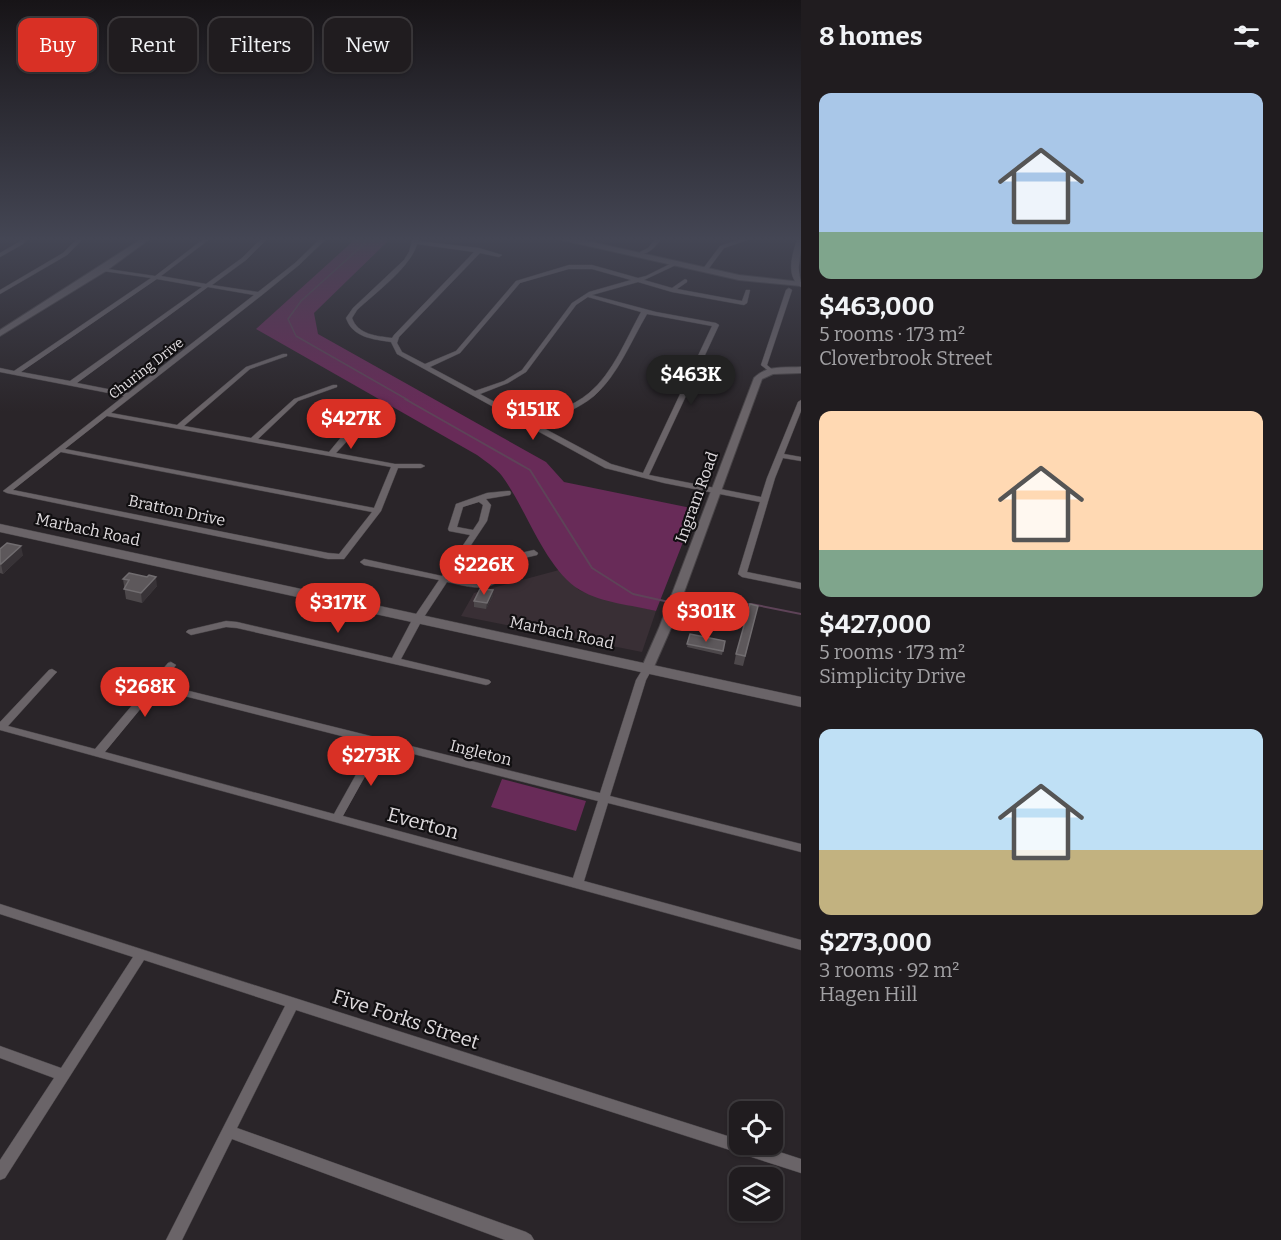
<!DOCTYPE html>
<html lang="en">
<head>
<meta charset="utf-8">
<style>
	body { margin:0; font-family:Bitter,serif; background:#2d292c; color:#f1f3f6; height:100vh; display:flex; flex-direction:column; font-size:22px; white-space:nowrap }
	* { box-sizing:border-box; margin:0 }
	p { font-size:20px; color:#a2a1a4 }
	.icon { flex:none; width:33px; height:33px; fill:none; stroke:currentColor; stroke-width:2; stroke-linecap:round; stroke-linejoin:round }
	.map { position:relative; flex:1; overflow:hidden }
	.drawer { display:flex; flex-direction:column; background:#201c1f; width:480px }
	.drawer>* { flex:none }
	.top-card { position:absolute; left:18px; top:18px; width:570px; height:54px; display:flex; gap:12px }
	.tools { position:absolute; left:729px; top:1101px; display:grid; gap:12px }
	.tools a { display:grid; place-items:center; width:54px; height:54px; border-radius:12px; background:#201c1f; box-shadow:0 2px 4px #0004,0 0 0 2px #3d3a3d; font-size:30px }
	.price { position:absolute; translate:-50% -51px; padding:0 14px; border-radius:21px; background:#d93025; color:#fff; font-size:20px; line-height:39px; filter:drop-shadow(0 2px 3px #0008) }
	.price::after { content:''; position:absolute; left:50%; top:36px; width:18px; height:14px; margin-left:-9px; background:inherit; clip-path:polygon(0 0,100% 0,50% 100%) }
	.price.active { background:#222; color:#fff }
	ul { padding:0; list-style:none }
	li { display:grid; align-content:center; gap:12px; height:318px; padding:0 18px }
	li span { display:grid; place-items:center; height:186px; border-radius:12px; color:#555 }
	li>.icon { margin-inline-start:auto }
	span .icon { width:108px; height:108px; fill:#fffc; stroke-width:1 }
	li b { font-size:26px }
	h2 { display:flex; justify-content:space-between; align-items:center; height:72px; padding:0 18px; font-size:26px }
	.pill { padding:0 21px; border-radius:12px; background:#201c1f; box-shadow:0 2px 4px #0004,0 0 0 2px #3d3a3d; font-size:21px; line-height:54px }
	.pill.active { background:#d93025; color:#fff }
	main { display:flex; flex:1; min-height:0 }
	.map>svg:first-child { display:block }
</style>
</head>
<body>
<main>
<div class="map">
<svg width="801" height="1240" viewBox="0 0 801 1240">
	<rect width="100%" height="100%" fill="#2a2529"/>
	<!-- built -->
	<path fill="#392f35" d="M559,570L579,590L592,595L656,611L642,652L461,616L474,593Z"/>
	<!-- green -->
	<path fill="#682b58" d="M352,238H388L387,242L314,313L318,334L546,462L564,482L696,509L656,611C632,605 602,603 580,590C545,569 526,508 502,476C496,468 485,461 477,455L256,329L351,243Z
		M502,779L586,801L576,831L491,807Z"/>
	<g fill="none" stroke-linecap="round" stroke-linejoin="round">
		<!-- stream-far1 -->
		<path stroke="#5e4358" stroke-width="1.5" d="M367,238L364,244L301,301L288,319L296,336L408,400"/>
		<!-- stream -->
		<path stroke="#5e4358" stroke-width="2" d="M405,399L530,470L592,568L633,594L669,602
			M678,604L720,606L751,604L801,614"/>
		<defs>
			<path id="minor" d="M22,238H28L23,244L0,257V253L19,242Z
				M78,238H84L67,255L0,294V290L63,253Z
				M205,238H211L161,276L206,284L242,258L262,238H268L246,260L212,285L258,292L295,263L321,238H327L299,265L262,295L111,413L177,425L246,367L283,354H287V356L250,369L184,426L251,438L294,399L333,385H337V387L298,401L258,439L329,452L343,435L361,428H364V432L349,439L336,453L395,464H421L425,466L421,468H398L381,511L344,559H328L7,493L3,491L124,396L0,372V368L14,371L151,278L103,271L101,270V268L155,276ZM157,279L202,287L70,381L21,372ZM208,287L254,295L128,393L77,383ZM107,416L391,467L374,508L65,449ZM61,452L372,512L339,554L328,553L13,490Z
				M413,238H419L418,241L479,248L502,255L499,257L480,253L399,337L397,343L402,352L425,364L456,351L516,281L569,265H592L638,278L646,276L676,261L678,262V264L644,280L672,288L685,279L687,280V282L677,289L742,301L746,290H750L747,303L744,305L672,292L638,282L592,295L656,312L716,323L719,325L649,475L761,497L767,478L798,402L801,400V411L784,454L801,457V461L783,458L775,478L747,572L801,583V589L742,577L738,574L760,502L664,483L605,468L397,354L391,342C373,339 353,338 346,318L353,308L404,260L409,252ZM417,244L474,252L394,335L392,338C377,336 358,335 352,318L357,310C375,293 411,267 417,244ZM569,269H592L631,280L589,292L572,303L522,370L504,381L475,391L430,367L460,353L520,283ZM588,297L641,312C626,339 613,373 589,393C572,407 550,414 530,421L480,394L508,383L526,372L576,305ZM647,314L712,326L643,473L611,464L536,424C556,417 577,410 594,396C618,375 631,341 647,314Z
				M656,238H662C656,246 650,254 640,254V252L648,248Z
				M744,238H753L724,248L707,271H703L702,270L720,246Z
				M789,288L792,290L767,365L774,371L771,373L761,365L786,290Z
				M507,491H510L511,493L510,495L486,499L491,505L487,521L471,545L516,554L534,550L538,553L537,555L516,560L468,549L450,577L475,582L492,580L496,583C482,592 462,585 447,582L422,620L401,659L489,680L491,682L489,684L486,685L237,628L226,627L191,635L186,632L188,630L226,621L237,622L392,658L412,620L439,580L364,565L360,562L364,559L442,576L470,535L449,531L448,529L456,504L487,493ZM479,502L483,505L479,521L473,530L457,527L463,507Z
				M171,662L176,665L161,684L600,793L636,680L644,667H650L652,669L646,680L610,796L801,844V852L608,803L584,881L801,940V950L0,730V722L49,670L52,669L57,672L55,674L8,726L95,749L168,663ZM157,689L373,744L334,814L105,752ZM382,746L598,801L573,878L343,816Z
				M0,904L740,1140V1144H755L801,1159V1173L296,1010L237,1128L526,1232L531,1235L534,1240H505L232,1139L182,1240H166L285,1006L144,960L5,1178L0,1180V1160L54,1078L0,1058V1046L61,1068L133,957L0,914Z"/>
			<path id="tertiary" d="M143,238H151L106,271L0,336V330Z
				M553,238L587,241L739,275L801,282V286L739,280Z
				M801,367V373L773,374L762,379L671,628L653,669L651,672H643L641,669L659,628L754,378C766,365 784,368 801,367Z"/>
			<path id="secondary" d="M798,238H801C801,248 800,256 799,265C798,272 801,279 801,287C785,277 792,253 798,238Z
				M0,524L801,697V707L0,532Z"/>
		</defs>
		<!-- minor casing -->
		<use href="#minor" stroke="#484447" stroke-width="1"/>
		<!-- tertiary casing -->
		<use href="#tertiary" stroke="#484447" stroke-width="2"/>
		<!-- secondary casing -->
		<use href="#secondary" stroke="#484447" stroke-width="1"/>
		<!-- minor -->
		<use href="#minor" fill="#6a6468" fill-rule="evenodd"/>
		<!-- tertiary -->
		<use href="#tertiary" fill="#6a6468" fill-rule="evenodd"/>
		<!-- secondary -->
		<use href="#secondary" fill="#6a6468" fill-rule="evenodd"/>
	</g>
	<!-- wall -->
	<path fill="#4d484b" d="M0,549L23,555L3,574L0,573Z
		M123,579L157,586L142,603L126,599Z
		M493,590V596L486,609L474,607V601Z
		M758,606L743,666L734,664L736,654Z
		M690,634L725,641L722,655L687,647Z"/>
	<!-- shaded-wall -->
	<path fill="#383337" d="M21,546L23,555L3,574L1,564Z
		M156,577L157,586L142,603L141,593Z
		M493,590V596L486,609L487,603Z"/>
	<!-- building -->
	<path fill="#5d585b" stroke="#716d70" stroke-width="1.5" d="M7,543L21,546L1,564H0V549Z
		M129,573L147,577L149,575L156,577L141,593L124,589L129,580L123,579Z
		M480,589L493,590L487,603L474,601Z
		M750,604L758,606L745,656L736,654Z
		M690,634L725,641L723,651L687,644Z"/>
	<!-- sky -->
	<linearGradient id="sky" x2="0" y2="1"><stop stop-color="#171417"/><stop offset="0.58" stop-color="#444654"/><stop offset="1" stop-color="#444654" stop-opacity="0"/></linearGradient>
	<rect width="801" height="412" fill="url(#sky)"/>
	<g text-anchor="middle" stroke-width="4.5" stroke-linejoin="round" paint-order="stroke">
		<!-- far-street labels -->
		<g font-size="14" fill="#e0dcdf" stroke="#110f11">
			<text transform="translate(146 368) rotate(-38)" y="5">Churing Drive</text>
		</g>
		<!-- street labels -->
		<g font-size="16" fill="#e0dcdf" stroke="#110f11">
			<text transform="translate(696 497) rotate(-70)" y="6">Ingram Road</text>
			<text transform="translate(177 510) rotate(12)" y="6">Bratton Drive</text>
			<text transform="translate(88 529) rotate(12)" y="6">Marbach Road</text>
			<text transform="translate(562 632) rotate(12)" y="6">Marbach Road</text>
			<text transform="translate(481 752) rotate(14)" y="6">Ingleton</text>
		</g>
		<!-- near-street labels -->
		<g font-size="20" fill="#e0dcdf" stroke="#110f11">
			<text transform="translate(423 823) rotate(15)" y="7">Everton</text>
			<text transform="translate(406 1019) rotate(18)" y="7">Five Forks Street</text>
		</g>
	</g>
</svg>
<div class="tools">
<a><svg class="icon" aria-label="locate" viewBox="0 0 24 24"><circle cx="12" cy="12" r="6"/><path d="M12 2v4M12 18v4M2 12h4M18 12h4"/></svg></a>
<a><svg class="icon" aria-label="layers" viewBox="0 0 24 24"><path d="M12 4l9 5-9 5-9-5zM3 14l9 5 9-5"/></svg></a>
</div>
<b class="price active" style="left:691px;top:406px">$463K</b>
<b class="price" style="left:533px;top:441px">$151K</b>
<b class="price" style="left:351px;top:450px">$427K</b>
<b class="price" style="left:484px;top:596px">$226K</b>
<b class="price" style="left:338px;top:634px">$317K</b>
<b class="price" style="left:706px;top:643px">$301K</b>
<b class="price" style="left:145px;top:718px">$268K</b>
<b class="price" style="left:371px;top:787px">$273K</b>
<div class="top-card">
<a class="pill active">Buy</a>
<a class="pill">Rent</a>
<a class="pill">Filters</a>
<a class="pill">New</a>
</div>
</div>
<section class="drawer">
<h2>8 homes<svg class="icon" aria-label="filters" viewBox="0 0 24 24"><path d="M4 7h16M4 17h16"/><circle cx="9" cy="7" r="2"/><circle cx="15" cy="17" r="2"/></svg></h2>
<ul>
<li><span style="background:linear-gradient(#a9c7e8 75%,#7fa58c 0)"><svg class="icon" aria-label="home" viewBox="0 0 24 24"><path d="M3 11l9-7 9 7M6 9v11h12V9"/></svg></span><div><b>$463,000</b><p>5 rooms · 173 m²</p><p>Cloverbrook Street</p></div></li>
<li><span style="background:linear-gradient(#ffd9b3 75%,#7fa58c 0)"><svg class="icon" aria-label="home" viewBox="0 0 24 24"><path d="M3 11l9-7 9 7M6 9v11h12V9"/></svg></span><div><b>$427,000</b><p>5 rooms · 173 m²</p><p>Simplicity Drive</p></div></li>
<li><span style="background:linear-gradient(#bfe0f5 65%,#c2b280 0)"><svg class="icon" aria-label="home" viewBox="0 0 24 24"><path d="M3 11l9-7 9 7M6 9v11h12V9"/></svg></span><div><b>$273,000</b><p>3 rooms · 92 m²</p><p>Hagen Hill</p></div></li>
</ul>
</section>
</main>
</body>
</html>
